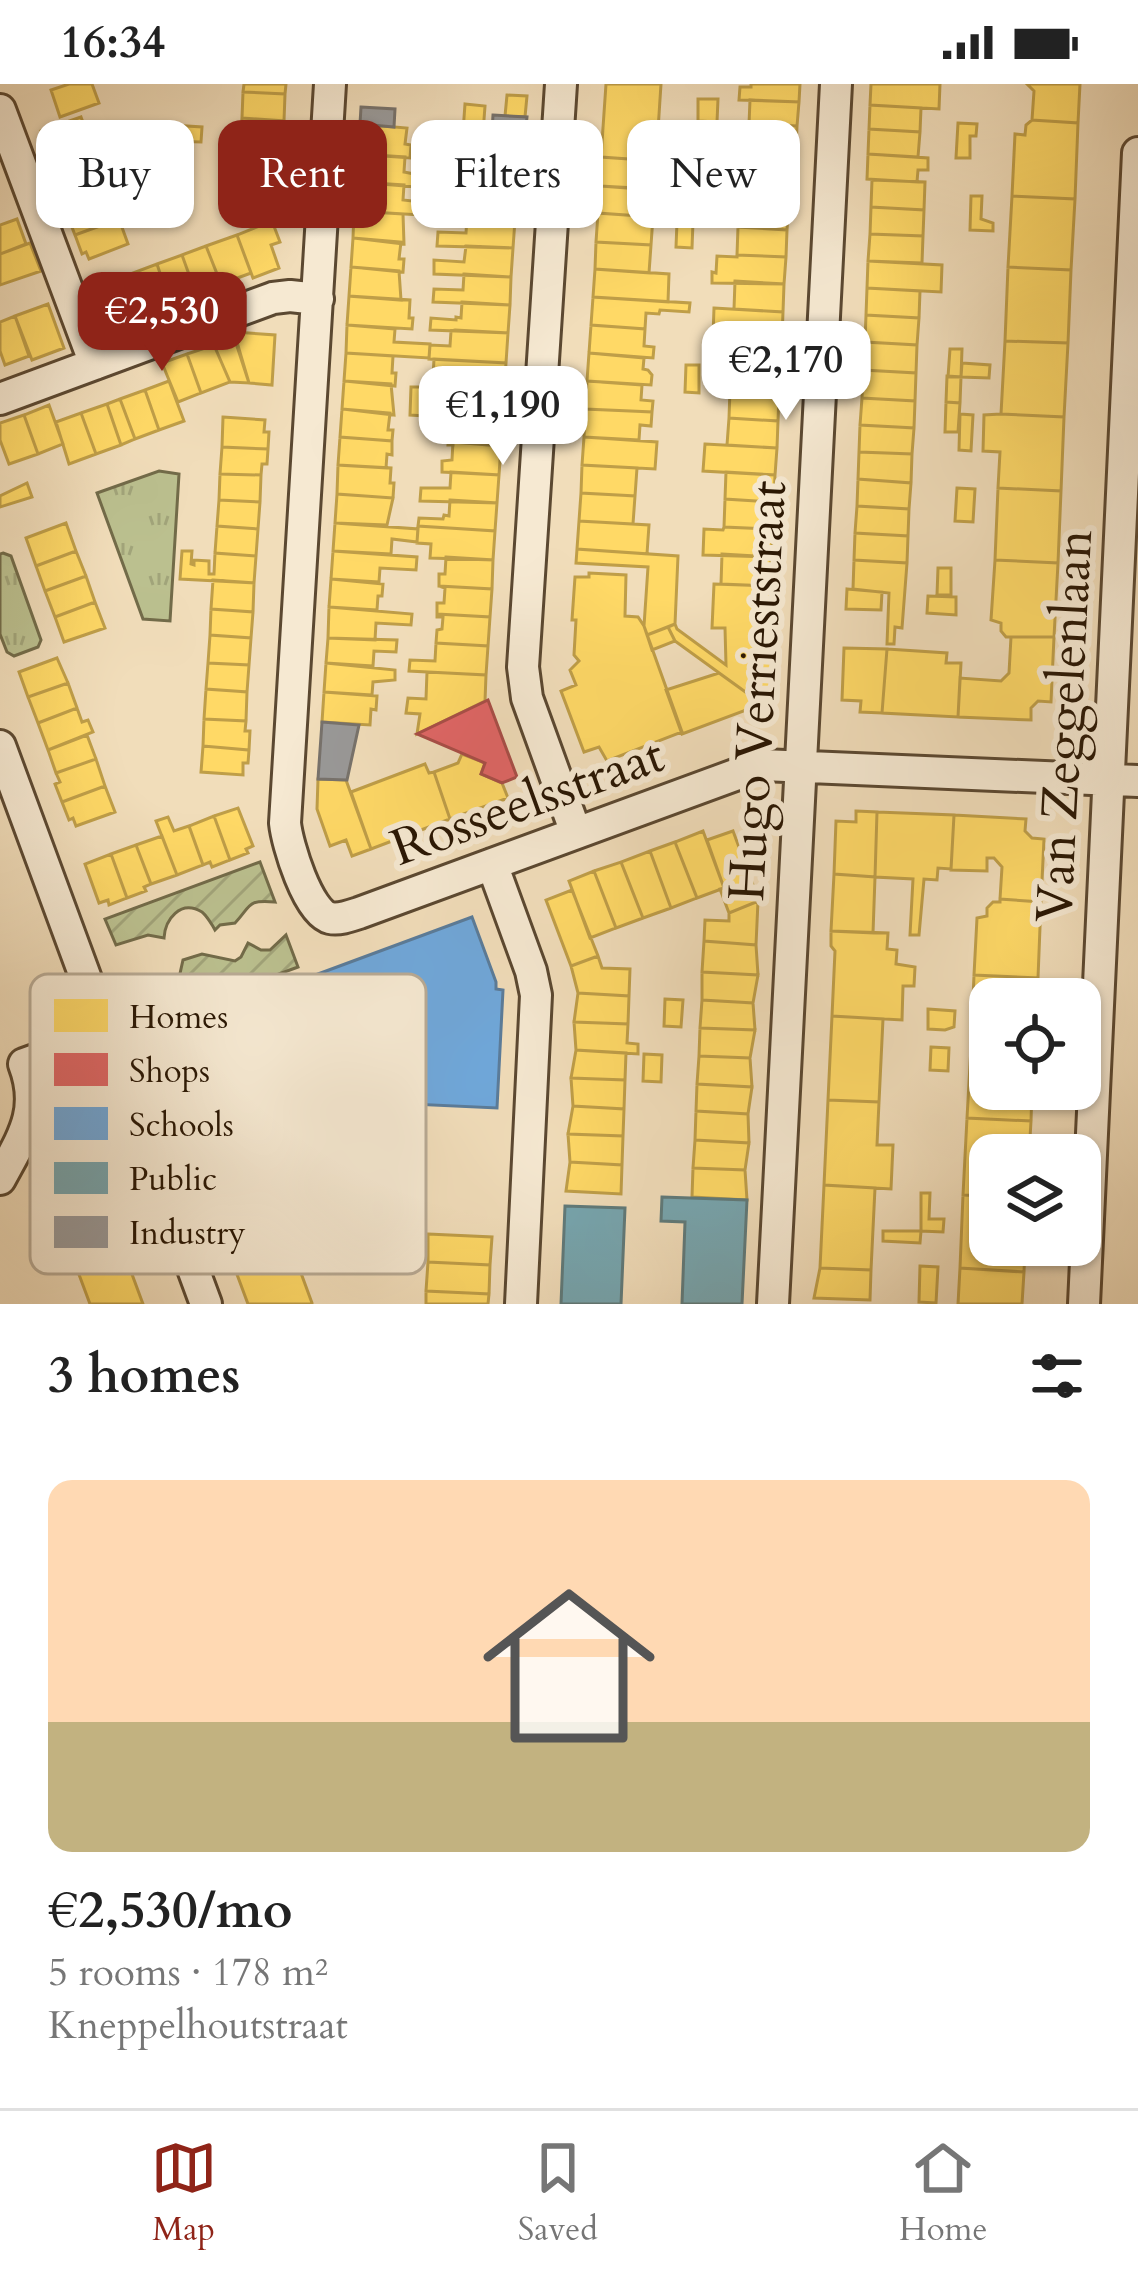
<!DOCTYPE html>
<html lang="en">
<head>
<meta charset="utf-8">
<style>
	body { margin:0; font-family:Cardo,serif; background:#f6f6f6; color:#222; height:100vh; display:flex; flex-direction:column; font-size:45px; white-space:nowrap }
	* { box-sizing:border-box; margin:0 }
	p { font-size:39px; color:#767676 }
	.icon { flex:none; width:66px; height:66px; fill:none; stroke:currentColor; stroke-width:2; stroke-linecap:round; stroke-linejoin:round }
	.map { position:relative; height:1220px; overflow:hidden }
	.panel { display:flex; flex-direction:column; background:#fff; flex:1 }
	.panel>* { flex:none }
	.top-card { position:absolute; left:36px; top:36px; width:1068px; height:108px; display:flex; gap:24px }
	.fabs { position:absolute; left:969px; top:894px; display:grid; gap:24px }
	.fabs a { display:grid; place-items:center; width:132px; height:132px; border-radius:24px; background:#fff; box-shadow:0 3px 9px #0004; font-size:60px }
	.price { position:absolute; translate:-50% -102px; padding:0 27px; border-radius:24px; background:#fff; color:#222; font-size:39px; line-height:78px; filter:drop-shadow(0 3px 6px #0008) }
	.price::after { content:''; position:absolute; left:50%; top:72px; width:36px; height:27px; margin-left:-18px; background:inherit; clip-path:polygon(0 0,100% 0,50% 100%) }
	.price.selected { background:#8f2418; color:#fff }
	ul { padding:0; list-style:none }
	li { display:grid; align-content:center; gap:24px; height:636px; padding:0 48px }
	li span { display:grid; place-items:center; height:372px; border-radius:24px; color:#555 }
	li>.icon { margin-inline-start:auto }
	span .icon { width:216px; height:216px; fill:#fffc; stroke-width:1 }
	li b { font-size:51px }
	h2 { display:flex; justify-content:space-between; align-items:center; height:144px; padding:0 48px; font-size:51px }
	.tag { padding:0 42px; border-radius:24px; background:#fff; box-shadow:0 3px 9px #0004; font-size:42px; line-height:108px }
	.tag.selected { background:#8f2418; color:#fff }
	.status { display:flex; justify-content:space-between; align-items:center; height:84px; padding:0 60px; background:#fff; direction:ltr }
	.status svg { height:33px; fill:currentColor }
	.dock { display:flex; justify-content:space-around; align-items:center; height:168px; border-top:3px solid #e0e0e0; background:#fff; font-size:33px; color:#767676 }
	.dock a { display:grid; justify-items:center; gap:6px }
	.dock .selected { color:#8f2418 }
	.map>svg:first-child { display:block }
</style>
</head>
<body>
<div class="status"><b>16:34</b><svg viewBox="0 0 49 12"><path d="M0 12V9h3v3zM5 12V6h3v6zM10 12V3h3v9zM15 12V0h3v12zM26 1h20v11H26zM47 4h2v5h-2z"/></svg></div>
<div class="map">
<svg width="1138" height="1220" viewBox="0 0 1138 1220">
	<defs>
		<pattern id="grass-tufts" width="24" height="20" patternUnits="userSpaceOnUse" patternTransform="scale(3)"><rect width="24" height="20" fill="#bbc08f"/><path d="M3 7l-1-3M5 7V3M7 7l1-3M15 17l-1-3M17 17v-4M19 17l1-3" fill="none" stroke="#a1a47a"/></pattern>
		<pattern id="garden-furrows" width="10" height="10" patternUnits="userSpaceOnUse" patternTransform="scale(3)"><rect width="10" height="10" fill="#bbc08f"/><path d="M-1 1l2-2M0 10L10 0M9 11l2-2" fill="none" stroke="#a1a47a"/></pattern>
	</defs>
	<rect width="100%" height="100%" fill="#f1ddba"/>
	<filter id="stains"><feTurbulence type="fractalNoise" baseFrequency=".00167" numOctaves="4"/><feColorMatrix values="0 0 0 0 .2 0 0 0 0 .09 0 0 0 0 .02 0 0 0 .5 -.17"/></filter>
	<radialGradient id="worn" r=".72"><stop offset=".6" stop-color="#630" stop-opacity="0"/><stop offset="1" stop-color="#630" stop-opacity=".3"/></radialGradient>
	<!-- grass -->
	<path fill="url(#grass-tufts)" stroke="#726b49" stroke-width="3" d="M159,387L179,390L170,537L143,535L97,409Z
		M3,469L11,472L41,556L38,563L14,572L7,568L0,550V470Z"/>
	<!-- garden -->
	<path fill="url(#garden-furrows)" stroke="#726b49" stroke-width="3" d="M260,778L275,818C247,815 251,822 235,839L220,841L215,846C213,842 206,831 202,828C180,815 165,836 164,854L148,851L116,861L105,835Z
		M286,851L298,883L145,939L140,927L167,918L177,903L183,876L202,870L235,877L241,873L248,859L261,866H270Z"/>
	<!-- homes -->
	<path fill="#ffd966" stroke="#bf9e48" stroke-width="3" d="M69,0H92L99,19L60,33L51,6Z
		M244,0H286L285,10L243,8Z
		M606,0H661L656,77L601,73Z
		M751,0H800L799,18L739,16L740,3H751Z
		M871,0H940L939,25L870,21Z
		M1027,0H1080L1078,39L1032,36L1034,7Z
		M243,8L285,10L284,37L242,34Z
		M507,11L527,12L525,33L505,32Z
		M698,15H718L717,38L698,37Z
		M750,16L799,18L797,42L749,40Z
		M465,20L485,22L483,49L463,48Z
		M870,21L921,24L920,48L869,45Z
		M81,33L91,60L52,75L41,47Z
		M242,34L284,37L282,64L240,62Z
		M1032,36L1078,39L1075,115L1012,112L1015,50L1025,51L1026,41Z
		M698,38L716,39L714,63H697Z
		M958,39L977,40L976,52H970V74H956Z
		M360,40L407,44L405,60L411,61L410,74L358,70Z
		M749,40L797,42L796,66L748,64Z
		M171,41L202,43L201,58L170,57Z
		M869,45L920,48L918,73L868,70Z
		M458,47L520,51L518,81L456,77Z
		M91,60L100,85L61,99L52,75Z
		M240,62L282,64L281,74L286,75L285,92L238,89Z
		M697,63H714L713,88H697Z
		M748,64L796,66L795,93L747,88Z
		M358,70L405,73L404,88L440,95L439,105L356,98Z
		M868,70L928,74V86H918L917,98L867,95Z
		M601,73L656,77L654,105L600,102Z
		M472,78L518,81L517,109L464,106L465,91L471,92Z
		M100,85L109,109L69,123L61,99Z
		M747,88L790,92L789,119L740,116V101L722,100V89Z
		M238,89L285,92V107L279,106V118L236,116Z
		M872,96L925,98L924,126L871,123Z
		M356,98L404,101L403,116L439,120L438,132L354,127Z
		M600,102L694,109L692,136L675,135V121L653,119V133L598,129Z
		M470,106L517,109L515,136L461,134L462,121H469Z
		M109,109L119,135L75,151L68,133L73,131L69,123Z
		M971,112H982L981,135L993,139V147L970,146Z
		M1012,112L1075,115L1071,186L1008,183Z
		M740,116L789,119L787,146L738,143Z
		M871,123L924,126L923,152L870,150Z
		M354,127L403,130L404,160L353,154Z
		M598,129L653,133L651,161L596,158Z
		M467,133L515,136L513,164L437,162L438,148L466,149Z
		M17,135L26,160L0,170V141Z
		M119,135L128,160L89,175L86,168L82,170L75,151Z
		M272,137L280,158L271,161L279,184L253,194L237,151Z
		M677,138H693L692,164L676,163Z
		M738,143L787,146L786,173L737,171Z
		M870,150L923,152L922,179L868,177Z
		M237,151L251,189L221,200L206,162Z
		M353,154L401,158L399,175H404L403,188L351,183Z
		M596,158L651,161L649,189L595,185Z
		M30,159L41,187L0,201V170Z
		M206,162L221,200L196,210L182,171Z
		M466,162L513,164L511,193L434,190V176L464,178Z
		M182,171L196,210L170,220L157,180Z
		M737,171L786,173L784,200L712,199V188L716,189L717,172L737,173Z
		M868,177L942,181L941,208L867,204Z
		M157,180L170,220L146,228L130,190Z
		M351,183L399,187L401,216L349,212Z
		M1008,183L1071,186L1068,259L1005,257Z
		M595,185L669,190L668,218L593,213Z
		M130,190L147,233L115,245L99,203Z
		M464,190L511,193L510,221L433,218L434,205L463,206Z
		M735,197L784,200L783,228L734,225Z
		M867,204L920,207L919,234L866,231Z
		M349,212L410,216L409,234H413L412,245L347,241Z
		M593,213L690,219L689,228L660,226L659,230L646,229L645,245L591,241Z
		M462,218L510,221L508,249L430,246L431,234L456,236V233L461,234Z
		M48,220L64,264L32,276L15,232Z
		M714,224L783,228L782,255L713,252Z
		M866,231L919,234L917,261L865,258Z
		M15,232L29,272L5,281L0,267V238Z
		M347,241L395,245L394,258L430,260L429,274L346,269Z
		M591,241L645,245L644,262L654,263L653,274L589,269Z
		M455,246L508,249L506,279L429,275L430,261L450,262L451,247Z
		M234,248L275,251L272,301L249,299Z
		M713,252L782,255L781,282L712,278Z
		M234,253L249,299L230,298L214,261Z
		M1005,257L1068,259L1064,333L1001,330Z
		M865,258L917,261L916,289L863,286Z
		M214,261L230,298L201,309L187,270Z
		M950,265H962L961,293H948Z
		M346,269L393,272L392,289H396L395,302L344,297Z
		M589,269L644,274L643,285L648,286L652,291L651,301L587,297Z
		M187,270L201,309L178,318L162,279Z
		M434,275L506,279L504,307L452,305V294L433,293Z
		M962,279L990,281L989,294L961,293Z
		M732,280L781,282L779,310L730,306Z
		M686,281H699V309L685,308Z
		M863,286L916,289L915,317L862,314Z
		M947,292L961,293L960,319L946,318Z
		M169,297L184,337L159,346L145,306Z
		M344,297L391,300L394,331L342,325Z
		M587,297L642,301L641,316L653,317L652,328L585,325Z
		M411,303H426L425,332L410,331Z
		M457,305L504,307L502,334L450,333L451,318H456Z
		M145,306L159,346L135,355L120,315Z
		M730,306L779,310L778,337L729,334Z
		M862,314L915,317L914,344L860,341Z
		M120,315L135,355L121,361L107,320Z
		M946,318L960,319L958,348H945Z
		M107,320L121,361L96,370L81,329Z
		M49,321L63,360L38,370L24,331Z
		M342,325L390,329L388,346H393L392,357L340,353Z
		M585,325L652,328L651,342L640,341L639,356L584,353Z
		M81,329L96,370L69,380L56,338Z
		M960,330L973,331L971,367L959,366Z
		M1001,330L1064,333L1061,407L998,404L1000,368L983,367L984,331Z
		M24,331L38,370L9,380L0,356V339Z
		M455,331L502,334L501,362L453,358V361H448L449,346L454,347Z
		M223,333L265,336L264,348H269L268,365L222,363Z
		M729,334L778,337L777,364L727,361Z
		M860,341L914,344L912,370L859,368Z
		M340,353L392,357V371L387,370L386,384L338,381Z
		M584,353L657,358L655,385L582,381Z
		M453,358L501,362L499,391L442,388V377L452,376Z
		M705,360L777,364L775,391L703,387Z
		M222,363L268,365L267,380H262L261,391L220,390Z
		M859,368L912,370L911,399L858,395Z
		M338,381L391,384L390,399H394L393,414L337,410Z
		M582,381L637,384L635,412L581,409Z
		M451,388L499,391L497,419L420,417L421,404H450Z
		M726,388L775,391L774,418L725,415Z
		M220,390L261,391L260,418L219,416Z
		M858,395L911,399L909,425L857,422Z
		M27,399L32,413L0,423V412Z
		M957,404L975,405L973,438L955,437Z
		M998,404L1061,407L1058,479L995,476Z
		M581,409L635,412L633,440L579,437Z
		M337,410L393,414L387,441L335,439Z
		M725,415L774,418L773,445L724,443Z
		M219,416L260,418L258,445L217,442Z
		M450,416L497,419L495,447L418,442L419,434L443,435L444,431L449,432Z
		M857,422L909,425L908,452L855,449Z
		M579,437L649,441L647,470L577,465Z
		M66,439L76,467L36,482L26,454Z
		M335,439L418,445L417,458L392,455L391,470L333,467Z
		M217,442L258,445L256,472L215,469Z
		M418,442L495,447L493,476L430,474L431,460L417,459Z
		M724,443L773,445L771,473L703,471L704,445L723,446Z
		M855,449L908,452L907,479L854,476Z
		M577,465L678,472L675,540L647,551L644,542L648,483L576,479Z
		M76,467L86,492L45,507L36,482Z
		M182,467H192L191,480L194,481V476L209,477V490H214L215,469L256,472L254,499L180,495Z
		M333,467L417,473L416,486L380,484L379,498L331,495Z
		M722,470L771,473L770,502L721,500Z
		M446,473L493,476L492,505L439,502V490H445Z
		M854,476L907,479L902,544L895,543L894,560H887L889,509L853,505Z
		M995,476L1058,479L1054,553H1006L1001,547V539L991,536Z
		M938,484H951V511H937Z
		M589,489L626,491L625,532L638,533L644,542L682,648L607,677L599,663L584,668L561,607L576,601L570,586L579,577L574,571L576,536H572L575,493H589Z
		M86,492L95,518L55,533L45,507Z
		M331,495L383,500L382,512H378L377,526L329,523Z
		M213,496L254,499L253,528L211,525Z
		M714,500L775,502L771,612H751L675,557L668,543L675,540L677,545L726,581L725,544H712Z
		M439,502L492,505L490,533L437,530V519H444L445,504Z
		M847,505L882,508L881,526L846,525Z
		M928,512L956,513V531L927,529Z
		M95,518L105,544L64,558L55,533Z
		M329,523L412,530L411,541L376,539L375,556L328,554Z
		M211,525L253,528L251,554L210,551Z
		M437,530L490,533L488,562L436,559L437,546L442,545L443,533H437Z
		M668,543L675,557L652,566L647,551Z
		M210,551L251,554L249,581L208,579Z
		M1011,553H1054L1051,618L1038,617L1031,624V636L958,633L960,594L1001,597L1009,589Z
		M328,554L397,556L396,568L374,567L373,582L326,579Z
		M436,559L488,562L486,591L409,587L410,576L435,577Z
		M844,564L887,565L882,629L860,628L861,617L842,616Z
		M887,565L947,569L946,579H961L958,633L882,629Z
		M57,574L68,599L28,613L19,588Z
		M208,579L249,581L247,608L206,605Z
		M326,579L395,586V596L373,598L372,611L324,608Z
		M427,588L486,591L485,617L417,650L420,630L406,629L408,614L426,615Z
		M719,589L751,612L749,625L682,650L666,606Z
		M68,599L77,624L38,639L28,613Z
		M206,605L247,608L246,637L204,635Z
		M324,608L377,612L376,626L371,625L370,641L322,638Z
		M77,624L82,638L88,636L93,648L48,666L38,639Z
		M204,635L246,637L245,647H250L249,666L203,662Z
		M87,651L96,675L56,689L48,666Z
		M203,662L249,666L248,679H243V691L201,688Z
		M462,670L485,679L481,690L502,699L508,714L450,735L434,688L458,679Z
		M96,675L105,702L62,718L55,700L60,698L56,689Z
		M425,680L429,689L434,688L450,735L371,765L351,708Z
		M318,695L346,696L371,765L352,772L346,756L330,762L317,725Z
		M105,702L115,728L76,742L73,734L69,736L62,718Z
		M238,724L253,762L246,765L248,769L230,776L214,732Z
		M856,727L877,728L875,793L834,790L836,737L856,738Z
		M877,728L954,731L951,785L938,784L937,796L924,795L919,851H910L913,795L875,793Z
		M954,731L1026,735L1025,747L1032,754L1044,755L1041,818L1000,815L1002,783L994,774H987V787L951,786Z
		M214,732L230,776L212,783L210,778L203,781L189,742Z
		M168,733L174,747L189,742L203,781L177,791L156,737Z
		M703,747L724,804L697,814L675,758Z
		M733,747L759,817L729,829L720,805L724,804L707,756Z
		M162,752L177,791L151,800L136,761Z
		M675,758L697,814L671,824L650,767Z
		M136,761L151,800L144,803L146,807L127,814L111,770Z
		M650,767L671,824L643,834L621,778Z
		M111,770L127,814L109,821L108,816L99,819L85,780Z
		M621,778L643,834L616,844L594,787Z
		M594,787L616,844L590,854L569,797Z
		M834,790L875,793L873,849L831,847Z
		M572,806L598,872L571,882L546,816Z
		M1000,815L1041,818L1038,894L974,891L977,834L987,832V824L993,818H1000Z
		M758,817L756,861L704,857L705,836L729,837V829Z
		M831,847L888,849L887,865L897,866L896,880L915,883L914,902H903L902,936L832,932L835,867L831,862Z
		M704,857L756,861L758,891L702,888Z
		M598,872L602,884L630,885L629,912L578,909L571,882Z
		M702,888L758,891L753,919L702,916Z
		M974,891L1038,894L1037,915H990V964L971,963Z
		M578,909L629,912L628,940L574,938Z
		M665,915L683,916L681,943L664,942Z
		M702,916L753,919L755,946L700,944Z
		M928,925L955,927L954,943L945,946L928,945Z
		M832,932L883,935L879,1018L828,1016Z
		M574,938L628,940L627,959L638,960V970L576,966Z
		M700,944L755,946L750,974L699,972Z
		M931,963L949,964L948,987L930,986Z
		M971,963L990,964V1005H1032L1031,1037L967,1034Z
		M576,966L626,969L625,996L571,994Z
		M644,970L662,971L661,998L643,997Z
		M699,972L750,974L752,1003L697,1000Z
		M571,994L625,996L624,1025L573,1022Z
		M697,1000L752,1003L748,1030L696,1027Z
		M828,1016L879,1018L877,1061H893L891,1105L824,1101Z
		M573,1022L624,1025L623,1052L568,1050Z
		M696,1027L748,1030L749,1059L695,1056Z
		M967,1034L1031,1037L1029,1071H990V1112L963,1111Z
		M74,1035L89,1074L143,1220H90L43,1094Z
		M568,1050L623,1052L622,1081L570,1078Z
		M695,1056L749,1059L745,1086L693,1084Z
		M570,1078L622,1081L621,1110L566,1107Z
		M693,1084L745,1086L747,1116L692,1113Z
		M824,1101L875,1104L871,1186L820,1184Z
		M921,1109H930L929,1135H944L943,1148L921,1147Z
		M963,1111L990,1112V1161H1025L1024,1188L960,1184Z
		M273,1113L312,1219V1220H248L216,1134Z
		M883,1147H921L920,1159L883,1157Z
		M428,1150L492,1153L490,1181L428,1178Z
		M428,1178L490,1181L489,1210L426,1207Z
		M920,1182L938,1183L936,1219L919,1218Z
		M820,1184L871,1186L870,1216L814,1214Z
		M960,1184L1024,1188L1022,1220H958Z
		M426,1207L489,1210L488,1220H426Z"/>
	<!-- shops -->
	<path fill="#e06666" stroke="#a94e48" stroke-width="3" d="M488,616L517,693L502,699L481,690L485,679L417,650Z"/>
	<!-- schools -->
	<path fill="#6fa8dc" stroke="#5a7c9b" stroke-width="3" d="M472,833L496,898V905L503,906L497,1024L304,1015L307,1055L298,1059L274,992L293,984L264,910Z"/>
	<!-- public -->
	<path fill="#76a5af" stroke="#5f7a7b" stroke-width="3" d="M662,1113L747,1116L742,1220H682L685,1138L661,1137Z
		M565,1122L625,1124L621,1220H561Z"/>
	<!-- industry -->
	<path fill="#999" stroke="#77726c" stroke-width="3" d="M361,23L395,25L394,43L360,40Z
		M493,31L527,33L525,52L492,49Z
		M322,638L359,641L347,696L318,695Z"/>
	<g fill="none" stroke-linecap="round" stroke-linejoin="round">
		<defs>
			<path id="street" d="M330,0L285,739C287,760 308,829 330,834C339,836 350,832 359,829L762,681L1138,697
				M561,0L523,583L527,614L576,749
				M0,26L95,280
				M0,315L273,214L290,212L318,215
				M0,662L206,1220
				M492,780L531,887L536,911L521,1220
				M0,1095C22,1054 42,1027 24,980L107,950
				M773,1220L836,0
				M1084,1220L1138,69"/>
		</defs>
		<!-- street casing -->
		<use href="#street" stroke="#5b4831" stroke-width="36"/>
		<!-- street -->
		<use href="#street" stroke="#f6e9d2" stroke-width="30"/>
	</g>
	<g text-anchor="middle" stroke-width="12" stroke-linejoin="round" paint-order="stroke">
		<!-- street labels -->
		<g font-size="51" fill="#291603" stroke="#f6e9d2">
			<text transform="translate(756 607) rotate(-87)" y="18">Hugo Verrieststraat</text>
			<text transform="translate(1063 642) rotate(-87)" y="18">Van Zeggelenlaan</text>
			<text transform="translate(527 716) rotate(-20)" y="18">Rosseelsstraat</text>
		</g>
	</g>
	<!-- legend -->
	<rect x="30" y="890" width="396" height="300" rx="18" fill="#f6e9d2" stroke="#b8aa94" stroke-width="3"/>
	<rect x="54" y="915" width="54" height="33" fill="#ffd966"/>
	<rect x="54" y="969" width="54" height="33" fill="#e06666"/>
	<rect x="54" y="1023" width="54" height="33" fill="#6fa8dc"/>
	<rect x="54" y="1078" width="54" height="32" fill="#76a5af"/>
	<rect x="54" y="1132" width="54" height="32" fill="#999"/>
	<g font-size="33" fill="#291603">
		<text x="129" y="944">Homes</text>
		<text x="129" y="998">Shops</text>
		<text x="129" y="1052">Schools</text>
		<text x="129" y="1106">Public</text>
		<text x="129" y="1160">Industry</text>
	</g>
	<rect width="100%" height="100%" filter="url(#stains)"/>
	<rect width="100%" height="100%" fill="url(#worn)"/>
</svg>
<div class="fabs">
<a><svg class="icon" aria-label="locate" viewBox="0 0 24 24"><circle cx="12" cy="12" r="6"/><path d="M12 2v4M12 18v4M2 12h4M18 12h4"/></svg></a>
<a><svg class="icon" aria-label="layers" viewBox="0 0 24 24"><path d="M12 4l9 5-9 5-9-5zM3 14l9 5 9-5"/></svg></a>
</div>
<b class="price selected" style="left:162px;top:290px">€2,530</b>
<b class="price" style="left:786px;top:339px">€2,170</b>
<b class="price" style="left:503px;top:384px">€1,190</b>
<div class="top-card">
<a class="tag">Buy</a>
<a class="tag selected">Rent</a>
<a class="tag">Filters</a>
<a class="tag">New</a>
</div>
</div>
<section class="panel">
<h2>3 homes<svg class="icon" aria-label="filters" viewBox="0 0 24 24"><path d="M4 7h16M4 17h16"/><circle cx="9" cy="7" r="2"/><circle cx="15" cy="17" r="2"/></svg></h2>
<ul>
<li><span style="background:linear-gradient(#ffd9b3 65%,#c2b280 0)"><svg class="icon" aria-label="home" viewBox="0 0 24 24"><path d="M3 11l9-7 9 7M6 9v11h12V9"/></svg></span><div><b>€2,530/mo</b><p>5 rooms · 178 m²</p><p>Kneppelhoutstraat</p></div></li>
</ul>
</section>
<nav class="dock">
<a class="selected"><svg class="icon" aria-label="map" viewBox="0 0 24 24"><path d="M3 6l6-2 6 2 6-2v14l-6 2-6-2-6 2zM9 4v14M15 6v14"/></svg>Map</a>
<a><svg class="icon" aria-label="saved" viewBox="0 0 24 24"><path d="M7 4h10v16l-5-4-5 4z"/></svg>Saved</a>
<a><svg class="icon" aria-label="home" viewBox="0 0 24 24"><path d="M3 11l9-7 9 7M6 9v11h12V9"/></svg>Home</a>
</nav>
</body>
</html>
